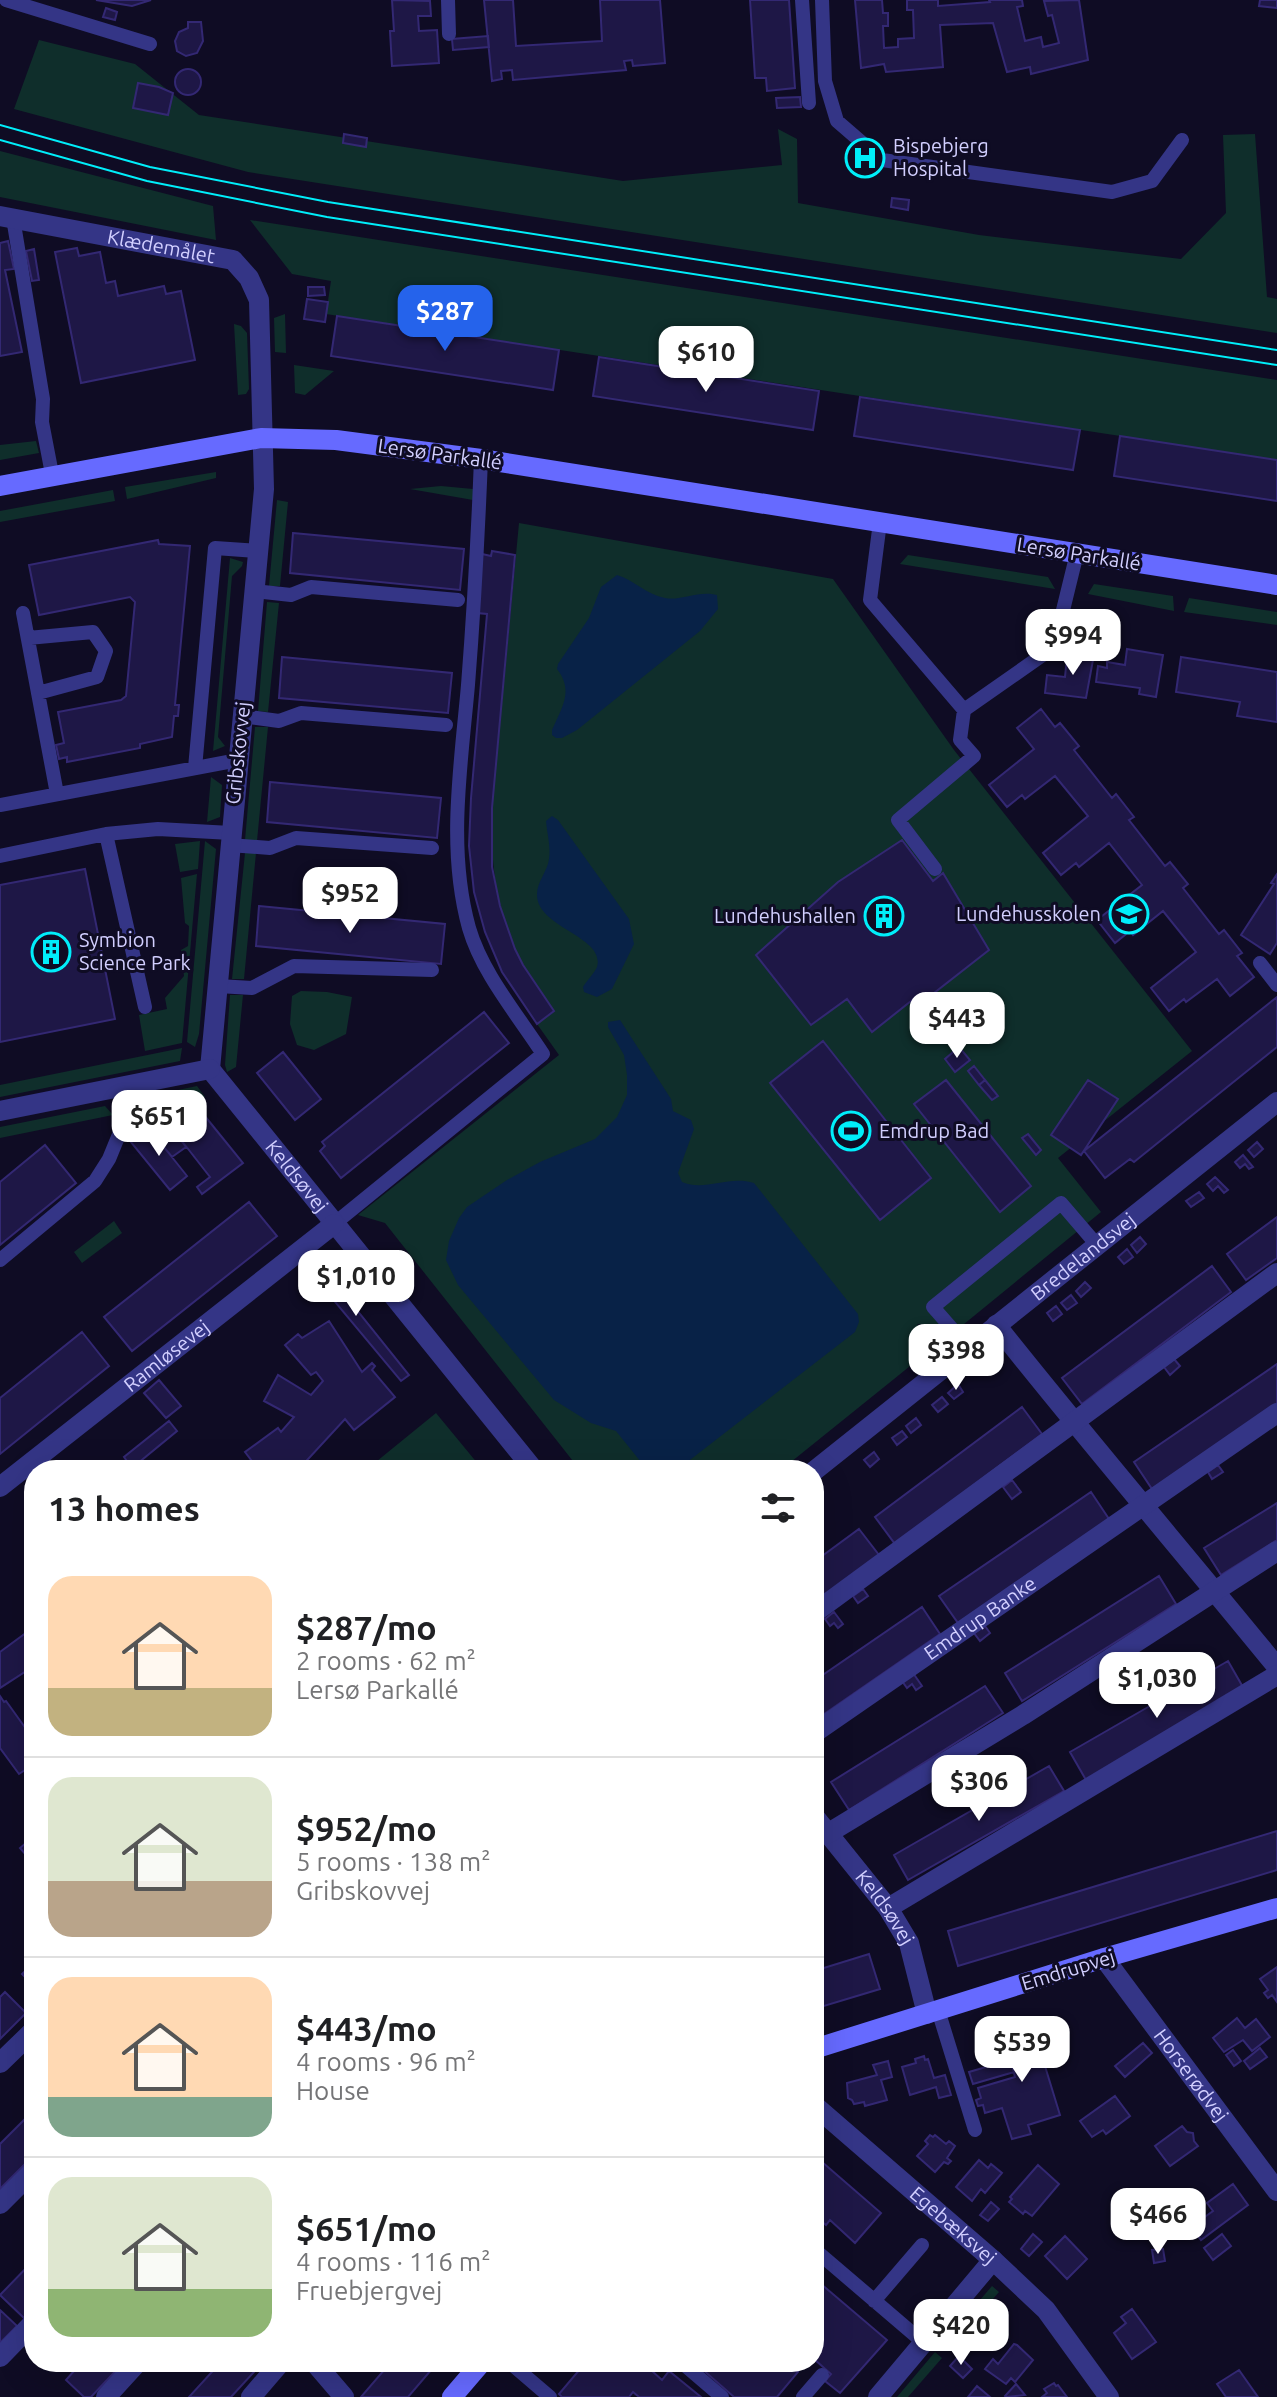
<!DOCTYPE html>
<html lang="en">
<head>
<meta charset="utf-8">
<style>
	body { margin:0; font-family:Ubuntu,sans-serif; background:#f6f6f6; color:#202124; height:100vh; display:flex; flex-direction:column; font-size:30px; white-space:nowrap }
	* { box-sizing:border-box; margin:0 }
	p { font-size:26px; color:#757577 }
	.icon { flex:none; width:44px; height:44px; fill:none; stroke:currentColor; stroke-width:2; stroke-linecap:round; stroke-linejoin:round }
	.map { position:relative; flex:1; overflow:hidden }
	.panel { position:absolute; left:24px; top:1460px; width:800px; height:912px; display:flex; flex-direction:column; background:#fff; border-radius:32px; box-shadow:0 8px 32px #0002 }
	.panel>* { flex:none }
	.price { position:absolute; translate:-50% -68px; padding:0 18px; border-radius:16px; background:#fff; color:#222; font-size:26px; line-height:52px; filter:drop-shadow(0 2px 4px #0008) }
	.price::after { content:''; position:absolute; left:50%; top:48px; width:24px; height:18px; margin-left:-12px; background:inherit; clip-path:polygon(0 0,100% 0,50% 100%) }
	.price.selected { background:#2563eb; color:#fff }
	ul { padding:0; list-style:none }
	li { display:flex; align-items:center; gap:24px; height:200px; padding:0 24px }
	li+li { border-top:2px solid #e0e0e0 }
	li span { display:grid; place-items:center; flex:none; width:224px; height:160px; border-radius:24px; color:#555 }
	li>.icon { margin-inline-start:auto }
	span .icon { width:96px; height:96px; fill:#fffc; stroke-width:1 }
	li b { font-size:34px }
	h2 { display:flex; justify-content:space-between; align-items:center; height:96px; padding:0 24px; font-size:34px }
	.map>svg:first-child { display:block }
</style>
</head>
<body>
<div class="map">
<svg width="1277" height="2397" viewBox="0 0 1277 2397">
	<rect width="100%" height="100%" fill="#0f0c24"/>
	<!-- green -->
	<path fill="#0f2e2b" d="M39,40L135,64L199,115L623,181L782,165L778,129L797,139L798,203L979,235L1181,259L1226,213L1223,135L1255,134L1267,297L1277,299V333L248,172L14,109Z
		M0,151L213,206L216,240L0,197Z
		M250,220L1277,380V460L326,314L331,281L292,274Z
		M285,314L286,353L275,352L274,318Z
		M234,324L241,326L247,333L249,389L246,394L238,395Z
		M294,365L334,371L305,395L295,393Z
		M36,441L39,453L0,460V445Z
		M216,472V478L127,499L125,487Z
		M441,486L473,489V500L410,489Z
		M113,490L115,501L0,522V511Z
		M277,500L288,502L280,586H269Z
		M519,523L833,579L954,750L1192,1051L1058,1158L1101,1212L958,1329L917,1324L935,1346L781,1470H580L385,1223L358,1215L559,1055L537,1024L553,1011C543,995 531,980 522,964C496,915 490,862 492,808Z
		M908,555L1048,577L1055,589L900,564Z
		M230,558L243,562L242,566L232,576L218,737L225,746L213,751Z
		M1094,584L1173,596L1174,611L1088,594Z
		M1189,598L1277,612V625L1184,612Z
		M267,602L279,603L268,712L258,711Z
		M255,727H268L257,841L245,840Z
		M211,777L222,785L220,817L207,822Z
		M200,841L198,869L180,872L175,844Z
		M205,841L216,849L199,1034L195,1047L187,1042Z
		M245,853H256L244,979H232Z
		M197,874L182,1043L145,1051L139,1015L167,1009L165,998L184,976L181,950L188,946L189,926L185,923L181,878Z
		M301,991L327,992L352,997L346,1034L314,1050L297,1045L290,1024L292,996Z
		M230,995H243L236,1067L227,1072L225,1065Z
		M182,1048L180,1061L0,1097V1085Z
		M197,1086L205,1097L137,1109L135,1099Z
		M105,1106L113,1115L0,1138V1127Z
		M114,1221L122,1233L82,1263L74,1252Z
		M436,1413L483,1470H366Z
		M992,2286L999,2292L950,2348L943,2343Z
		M935,2352L942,2358L908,2397H897Z"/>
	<!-- water -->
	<path fill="#082247" d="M617,575C634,580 647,595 665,598C682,601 698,590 717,595L718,609L700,631L577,730L562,738H556L552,735V730C562,707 574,691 557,669L558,664L589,618L601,587Z
		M552,816L558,820L629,919L634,944L612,989L597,997L584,992L583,987C587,980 594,974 597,967C606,936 536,928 537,894C537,882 548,870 549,859C551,846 547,834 546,821Z
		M620,1020L671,1099L673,1111L691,1120L694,1129L678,1173L682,1182C705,1192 728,1175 754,1183L858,1314L859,1322L855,1332L677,1470H653L645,1467L616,1431L591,1423L554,1400L458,1285L446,1260L449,1241L459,1218L467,1207L507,1180L540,1162L595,1139L617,1117L627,1095V1075L624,1055L608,1027V1022Z"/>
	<!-- building -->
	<path fill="#1e1746" stroke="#332873" stroke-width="2" d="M96,0H151L132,6Z
		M392,0L430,1L431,16H418L419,31L437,30L439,63L392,66L390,31H394Z
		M484,0H513L516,46L602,41L600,0H660L665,63L633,66L632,60L624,61L626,70L513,80L512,70L501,71L502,79L492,81Z
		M750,0H789L795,88L767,91L766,78H755Z
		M855,0H882L883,13H888V26H883L884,48L898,47V39L914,38L913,10H907V0H938V6L990,2L989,0H1022L1023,6L1017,7L1025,41L1041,37L1043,47L1059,43L1052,15L1048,16L1044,1L1079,0L1088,60L1031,74L1030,67L1007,72L993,23L940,25L943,67L886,72L884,64L861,68Z
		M1260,0H1277V8L1259,6Z
		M106,8L117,12L115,20L103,17Z
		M188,22H201L203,41L197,53L186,56L177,51L175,41L179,32L188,28Z
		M488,36L489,47L453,50L452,39Z
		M175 82a13 13 0 1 1 26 0a13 13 0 1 1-26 0Z
		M138,83L159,87L173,93L168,115L133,108Z
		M800,97L801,107L777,108L776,98Z
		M344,134L367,138L366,147L343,143Z
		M892,198L909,200L908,210L891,207Z
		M8,241L14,269L5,270L22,352L0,356V243Z
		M77,248L79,256L100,252L106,283L115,281L118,296L164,286L166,294L181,291L195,360L81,383L55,252Z
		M34,249L39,280L32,281L26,251Z
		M308,287H324L325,295L308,296Z
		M307,299L328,302L325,322L304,319Z
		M337,316L559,350L553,390L331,356Z
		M599,357L819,391L813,430L593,396Z
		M860,397L1080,430L1073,470L854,436Z
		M1120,436L1277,460V501L1114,476Z
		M293,533L464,549L460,590L290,573Z
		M158,540L159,544L190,546L175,705H179L178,716H174L172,737L140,744V748L67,762V757L59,759L56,745L64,743L58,712L121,700L126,696L135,602L130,597L39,615L29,565Z
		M492,551L515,555L492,808V867L500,906L515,949L523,965L554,1011L537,1024L502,972L485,932L474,892L469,846L471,798L487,614L477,613L482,554L491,556Z
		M1082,647L1095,649L1086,698L1045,693L1047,675L1065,677L1067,657L1080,659Z
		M1127,649L1163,655L1156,697L1139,694L1140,688L1096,682L1098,666L1107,668V662L1125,665Z
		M282,657L452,673L448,713L279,698Z
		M1181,657L1277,672V722L1237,716L1240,702L1176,692Z
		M1041,709L1055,727L1060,723L1079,746L1074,750L1112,798L1116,794L1134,817L1129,820L1165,866L1170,862L1188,884L1183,888L1219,934L1224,930L1242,953L1237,956L1254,977L1230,996L1217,979L1186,1002L1184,999L1169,1011L1151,988L1196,952L1163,911L1133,935L1130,931L1115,943L1097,920L1142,885L1109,843L1079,867L1076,863L1061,875L1043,853L1088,816L1055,776L1025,799L1022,795L1007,807L989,785L1034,749L1017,728Z
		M270,782L441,798L437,838L267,822Z
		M902,840L933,881L943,873L989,950L925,1000L920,994L872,1032L847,999L811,1025L756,955L838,882Z
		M85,869L115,1019L0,1042V885Z
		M1277,874V943L1270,954L1241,935L1274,884L1271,883Z
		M259,906L445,924L441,964L256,946Z
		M1277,997V1047L1134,1162L1130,1159L1105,1178L1084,1151Z
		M484,1012L509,1043L341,1178L320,1151L325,1146L322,1142Z
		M823,1041L931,1178L880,1220L770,1083Z
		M959,1047L970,1060L955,1072L945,1059Z
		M283,1052L321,1099L295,1120L257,1073Z
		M974,1066L985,1080L979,1085L968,1071Z
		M946,1080L1031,1186L1000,1212L914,1104Z
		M985,1080L998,1096L992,1100L979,1085Z
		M1088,1080L1118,1099L1081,1155L1051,1135Z
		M204,1115L243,1163L202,1194L197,1187L210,1177L178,1136Z
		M167,1122L186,1147L172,1157L153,1134Z
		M148,1127L187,1176L170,1190L130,1141Z
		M1028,1134L1041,1150L1036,1155L1022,1138Z
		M1257,1142L1263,1149L1254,1157L1248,1150Z
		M45,1145L76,1183L0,1245V1182Z
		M1243,1155L1253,1167L1249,1169L1245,1164L1240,1168L1235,1162Z
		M1215,1177L1228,1190L1224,1193L1218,1186L1213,1191L1207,1184Z
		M1199,1192L1204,1198L1191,1207L1186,1201Z
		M249,1202L277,1236L132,1351L104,1317Z
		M1277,1217V1258L1246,1280L1227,1254Z
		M1140,1237L1146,1244L1137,1253L1131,1245Z
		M1127,1249L1133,1257L1124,1264L1118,1257Z
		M316,1259L409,1375L401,1381L306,1267Z
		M1212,1266L1231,1292L1082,1404L1062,1378Z
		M1085,1282L1091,1288L1081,1297L1076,1291Z
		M1071,1295L1077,1303L1067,1310L1061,1303Z
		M1056,1306L1062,1314L1053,1321L1047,1313Z
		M329,1321L362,1372L372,1363L375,1366L372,1370L395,1397L354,1430L345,1419L298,1470H267L259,1462L255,1465L245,1452L278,1428L281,1432L294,1417L264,1401L278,1375L311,1395L323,1381L316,1372L311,1375L285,1345L298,1334L302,1338Z
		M82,1332L109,1366L0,1454V1398Z
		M1174,1359L1180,1366L1170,1375L1164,1367Z
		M1277,1364V1403L1152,1489L1134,1462Z
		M159,1380L181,1406L166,1418L144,1393Z
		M958,1384L963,1392L954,1399L948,1393Z
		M942,1397L948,1404L938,1412L932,1405Z
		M1022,1407L1042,1434L895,1544L875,1517Z
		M916,1418L921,1425L911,1433L906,1426Z
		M169,1421L177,1431L132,1468L124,1457Z
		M902,1431L907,1437L897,1445L892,1438Z
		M874,1452L879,1459L870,1467L864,1460Z
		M1218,1465L1223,1472L1212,1479L1208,1472Z
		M1012,1480L1021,1492L1012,1499L1003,1487Z
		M1091,1492L1109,1519L958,1623L939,1596Z
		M1277,1503V1540L1221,1575L1204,1548Z
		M859,1529L879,1555L814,1603V1562Z
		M1159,1576L1176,1604L1022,1701L1005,1673Z
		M863,1589L868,1596L858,1603L853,1596Z
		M922,1607L940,1634L814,1721V1681Z
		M834,1612L843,1624L838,1628L834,1623L830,1626L825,1619Z
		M985,1626L990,1633L980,1641L974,1633Z
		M34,1627V1666L0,1688V1652Z
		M1228,1661L1244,1689L1086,1780L1070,1752Z
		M913,1673L922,1686L916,1690L912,1684L907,1688L902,1681Z
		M985,1686L1003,1713L849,1810L831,1782Z
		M0,1696L4,1702L6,1701L34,1740V1764L19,1774L0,1748Z
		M1049,1766L1064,1791L908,1880L894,1855Z
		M1277,1831V1870L958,1966L948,1931Z
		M34,1836V1849L26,1855L20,1848Z
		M869,1954L880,1989L814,2009V1971Z
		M34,1963V1986L22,1974Z
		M1277,1967V2002L1272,1995L1268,1998L1264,1993L1268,1990L1260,1979Z
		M5,1992L26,2013L0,2039V1997Z
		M1237,2018L1245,2028L1256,2019L1270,2037L1252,2051L1243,2040L1224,2052L1213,2038Z
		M1032,2021L1035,2032L1040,2031L1042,2039L1037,2040L1060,2115L1028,2125L1031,2134L1012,2139L1002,2108L985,2113L983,2105L978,2106L976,2100L981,2098L978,2088L1015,2077L1008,2050L1005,2051L1002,2040H1005L1002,2029Z
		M1143,2043L1152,2053L1125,2077L1115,2066Z
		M1260,2048L1267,2057L1250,2069L1244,2061Z
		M1233,2050L1241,2061L1234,2066L1226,2055Z
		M924,2056L925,2060L928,2059L934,2078L945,2075L951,2095L939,2098L936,2087L910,2095L902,2067L916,2063L915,2059Z
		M1010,2060L1014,2072L973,2084L969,2072Z
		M888,2061L892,2077L881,2080L887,2100L865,2106L864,2102L854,2104L852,2100L848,2098L847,2083L877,2075L873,2065Z
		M1115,2096L1130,2116L1106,2134L1103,2130L1092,2137L1080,2121Z
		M34,2110V2155L0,2189V2144Z
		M1182,2126L1187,2132L1193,2133L1194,2141L1198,2146L1170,2166L1155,2146Z
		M930,2135L933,2137L935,2135L946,2144L949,2141L955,2146L947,2158L951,2161L948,2164L944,2162L935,2172L917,2156L928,2144L925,2141Z
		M814,2155L881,2213L855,2243L830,2220L826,2225L814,2215Z
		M979,2160L988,2168L991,2164L1002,2173L985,2193L981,2189L972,2201L956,2187Z
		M1038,2165L1059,2184L1032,2216L1025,2211L1023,2214L1009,2202L1012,2199L1010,2197Z
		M1233,2184L1248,2205L1201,2240L1191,2227L1213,2211L1207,2203Z
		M991,2202L999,2209L988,2221L980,2215Z
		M1033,2234L1042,2242L1029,2256L1021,2249Z
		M1222,2234L1231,2246L1213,2260L1204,2248Z
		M1065,2236L1087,2259L1067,2279L1045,2256Z
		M1163,2249L1165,2261L1154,2263L1152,2250Z
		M34,2260V2308L24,2318L0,2295Z
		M814,2278L887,2340L840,2393L825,2381L831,2374L814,2359Z
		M1132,2309L1156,2342L1132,2359L1114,2333L1126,2323L1121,2317Z
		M0,2310L17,2326L0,2343Z
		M1014,2344L1017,2345L1033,2360L1015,2382L1011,2378L1006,2384L985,2369L993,2359L998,2364Z
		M959,2356L972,2369L963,2378L950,2366Z
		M82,2362H124L91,2397H84L66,2380Z
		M221,2362H263L231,2397H189Z
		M391,2362H438L408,2397H361Z
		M586,2362H660L652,2371L662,2380L669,2371L701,2397H639L633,2392L629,2397H562L559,2394Z
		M694,2362H786L798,2372L777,2397H734Z
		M1239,2370L1258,2397H1226L1217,2384Z
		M1054,2383L1056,2386L1058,2385L1067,2397H1042L1047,2393L1044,2389Z
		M1016,2384L1025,2395L1006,2397L1005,2396Z
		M977,2386L990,2397H968Z"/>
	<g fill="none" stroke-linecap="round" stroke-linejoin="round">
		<!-- lane -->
		<path stroke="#343586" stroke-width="14" d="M6,0L150,44
			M448,0L449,34
			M802,0L809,103
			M822,0L825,81L837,121L882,160L1112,192L1152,181L1182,140
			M13,218L43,399L42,422L52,474
			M880,522L870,600L964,710L960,740L974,756L898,820L935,869
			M254,591L291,595L311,587L458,600
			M23,613L57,794
			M28,638L93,632L106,651L97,677L38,693
			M964,710L1054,647L1077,553
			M242,716L279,721L301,713L446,725
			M195,768L215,548L258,551
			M0,805L238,760
			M106,834L145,1007
			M229,845L270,848L296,838L432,848
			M0,856L106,834L158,829L231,833
			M1260,963L1277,985
			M218,986L252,988L294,966L432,970
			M334,1224L543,1054C517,1014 482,973 469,928C447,849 461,765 468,685C474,609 478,534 481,459
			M0,1260L95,1181L109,1159L125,1120L119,1088
			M969,1348L933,1307L1061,1203L1097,1245
			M938,2010L975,2130
			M814,2249L924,2343
			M874,2301L922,2245
			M509,2362L550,2397
			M681,2362L722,2397
			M803,2397L822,2375"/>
		<!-- street -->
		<g stroke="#343586" stroke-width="20">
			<path id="s1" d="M0,216L233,260L249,278L259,300L264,489L210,1069"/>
			<path id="s2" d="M210,1069L534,1470"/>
			<path d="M0,1111L210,1069"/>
			<path d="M996,1325C1088,1441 1184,1553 1277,1667"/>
			<path id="s3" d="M814,1471L1277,1102"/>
			<path id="s4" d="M0,1487L334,1224"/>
			<path d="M814,1613L1277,1273"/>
			<path id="s5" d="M814,1733L1277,1413"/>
			<path id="s6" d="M814,1816L888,1908L909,1943L927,2014"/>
			<path d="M827,1834L1023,1715L1277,1551"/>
			<path d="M888,1908L1277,1675"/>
			<path id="s7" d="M1104,1958L1277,2191"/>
			<path d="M0,2063L34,2030"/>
			<path id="s8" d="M814,2105L993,2260L1046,2310L1109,2397"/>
			<path d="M0,2204L34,2170"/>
			<path d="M0,2357L34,2322"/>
			<path d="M314,2362L344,2397"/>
			<path d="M106,2397L138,2362"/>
			<path d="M251,2397L281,2362"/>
			<path d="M878,2397L993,2260"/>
		</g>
		<!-- secondary -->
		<path stroke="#666aff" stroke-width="20" d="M0,486L261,438L336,440L481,459L1277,585
			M814,2049L1104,1958L1277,1908
			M452,2397L482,2362"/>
		<!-- tram -->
		<path stroke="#00eefa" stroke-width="2" d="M0,125L150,167L328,202L1277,350
			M0,140L147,181L327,217L1277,365"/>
	</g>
	<!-- icons -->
	<defs>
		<symbol id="hospital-ring" viewBox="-11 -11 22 22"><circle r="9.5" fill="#0f0c24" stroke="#00eefa" stroke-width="1.5"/><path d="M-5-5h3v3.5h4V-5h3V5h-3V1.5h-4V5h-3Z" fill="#00eefa"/></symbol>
		<symbol id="school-ring" viewBox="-11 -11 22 22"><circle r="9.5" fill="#0f0c24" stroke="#00eefa" stroke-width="1.5"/><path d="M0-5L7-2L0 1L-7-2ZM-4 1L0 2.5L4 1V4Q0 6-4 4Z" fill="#00eefa"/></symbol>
		<symbol id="building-ring" viewBox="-11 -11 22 22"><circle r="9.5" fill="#0f0c24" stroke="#00eefa" stroke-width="1.5"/><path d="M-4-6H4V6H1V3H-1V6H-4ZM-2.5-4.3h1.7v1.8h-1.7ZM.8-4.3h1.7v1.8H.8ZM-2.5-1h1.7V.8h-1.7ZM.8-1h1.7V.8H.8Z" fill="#00eefa"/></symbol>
		<symbol id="stadium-ring" viewBox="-11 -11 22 22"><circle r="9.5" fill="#0f0c24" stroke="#00eefa" stroke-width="1.5"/><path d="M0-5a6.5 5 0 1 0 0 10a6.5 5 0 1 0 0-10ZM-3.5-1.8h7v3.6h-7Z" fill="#00eefa"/></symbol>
	</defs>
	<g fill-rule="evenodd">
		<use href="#hospital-ring" x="843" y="136" width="44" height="44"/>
		<use href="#school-ring" x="1107" y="892" width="44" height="44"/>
		<use href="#building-ring" x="862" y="894" width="44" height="44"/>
		<use href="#building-ring" x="29" y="930" width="44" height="44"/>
		<use href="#stadium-ring" x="829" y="1109" width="44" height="44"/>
	</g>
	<g text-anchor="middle" stroke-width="6" stroke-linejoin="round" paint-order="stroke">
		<!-- poi labels -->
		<g font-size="20" fill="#d2cfff" stroke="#0f0c24" text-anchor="start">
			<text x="893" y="153">Bispebjerg<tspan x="893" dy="23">Hospital</tspan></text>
			<text x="1101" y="921" text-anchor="end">Lundehusskolen</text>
			<text x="856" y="923" text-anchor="end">Lundehushallen</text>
			<text x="79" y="947">Symbion<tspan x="79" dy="23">Science Park</tspan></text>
			<text x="879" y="1138">Emdrup Bad</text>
		</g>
		<!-- street labels -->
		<g font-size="20" fill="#d2cfff" stroke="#0f0c24">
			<text dy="7" stroke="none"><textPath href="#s1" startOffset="164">Klædemålet</textPath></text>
			<text transform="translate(440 454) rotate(8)" y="7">Lersø Parkallé</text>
			<text transform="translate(1079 554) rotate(9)" y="7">Lersø Parkallé</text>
			<text transform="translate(238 753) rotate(-84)" y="7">Gribskovvej</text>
			<text dy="7" stroke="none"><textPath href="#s2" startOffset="138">Keldsøvej</textPath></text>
			<text dy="7" stroke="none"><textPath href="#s3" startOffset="344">Bredelandsvej</textPath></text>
			<text dy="7" stroke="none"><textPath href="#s4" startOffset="212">Ramløsevej</textPath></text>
			<text dy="7" stroke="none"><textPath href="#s5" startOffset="202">Emdrup Banke</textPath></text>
			<text dy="7" stroke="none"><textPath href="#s6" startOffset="116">Keldsøvej</textPath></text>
			<text transform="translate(1068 1970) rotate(-17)" y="7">Emdrupvej</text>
			<text dy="7" stroke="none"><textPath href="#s7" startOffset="146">Horserødvej</textPath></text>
			<text dy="7" stroke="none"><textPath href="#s8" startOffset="184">Egebæksvej</textPath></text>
		</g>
	</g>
</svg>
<b class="price selected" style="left:445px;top:353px">$287</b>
<b class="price" style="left:706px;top:394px">$610</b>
<b class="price" style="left:1073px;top:677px">$994</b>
<b class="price" style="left:350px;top:935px">$952</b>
<b class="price" style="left:957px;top:1060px">$443</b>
<b class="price" style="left:159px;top:1158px">$651</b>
<b class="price" style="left:356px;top:1318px">$1,010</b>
<b class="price" style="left:956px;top:1392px">$398</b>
<b class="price" style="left:1157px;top:1720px">$1,030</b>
<b class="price" style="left:979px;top:1823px">$306</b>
<b class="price" style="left:1022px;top:2084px">$539</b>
<b class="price" style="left:1158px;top:2256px">$466</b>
<b class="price" style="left:961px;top:2367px">$420</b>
<section class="panel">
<h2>13 homes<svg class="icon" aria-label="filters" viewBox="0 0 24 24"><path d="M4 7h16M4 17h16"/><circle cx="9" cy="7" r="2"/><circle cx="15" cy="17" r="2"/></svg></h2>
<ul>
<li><span style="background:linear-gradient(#ffd9b3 70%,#c2b280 0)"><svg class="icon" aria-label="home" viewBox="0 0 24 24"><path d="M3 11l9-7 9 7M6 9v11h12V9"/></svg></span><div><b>$287/mo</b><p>2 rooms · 62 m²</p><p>Lersø Parkallé</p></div></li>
<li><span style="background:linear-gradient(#dfe7d0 65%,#b9a48a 0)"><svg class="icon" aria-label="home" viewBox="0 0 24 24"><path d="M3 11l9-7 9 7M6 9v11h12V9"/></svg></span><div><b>$952/mo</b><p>5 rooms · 138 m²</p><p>Gribskovvej</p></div></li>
<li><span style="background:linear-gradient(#ffd9b3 75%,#7fa58c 0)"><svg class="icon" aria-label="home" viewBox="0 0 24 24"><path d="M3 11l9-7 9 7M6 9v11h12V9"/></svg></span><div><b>$443/mo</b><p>4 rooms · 96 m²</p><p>House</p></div></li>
<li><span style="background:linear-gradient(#dfe7d0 70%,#8fb573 0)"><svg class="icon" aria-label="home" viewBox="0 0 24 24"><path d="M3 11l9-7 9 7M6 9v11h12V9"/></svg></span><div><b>$651/mo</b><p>4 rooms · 116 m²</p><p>Fruebjergvej</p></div></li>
</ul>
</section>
</div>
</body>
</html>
